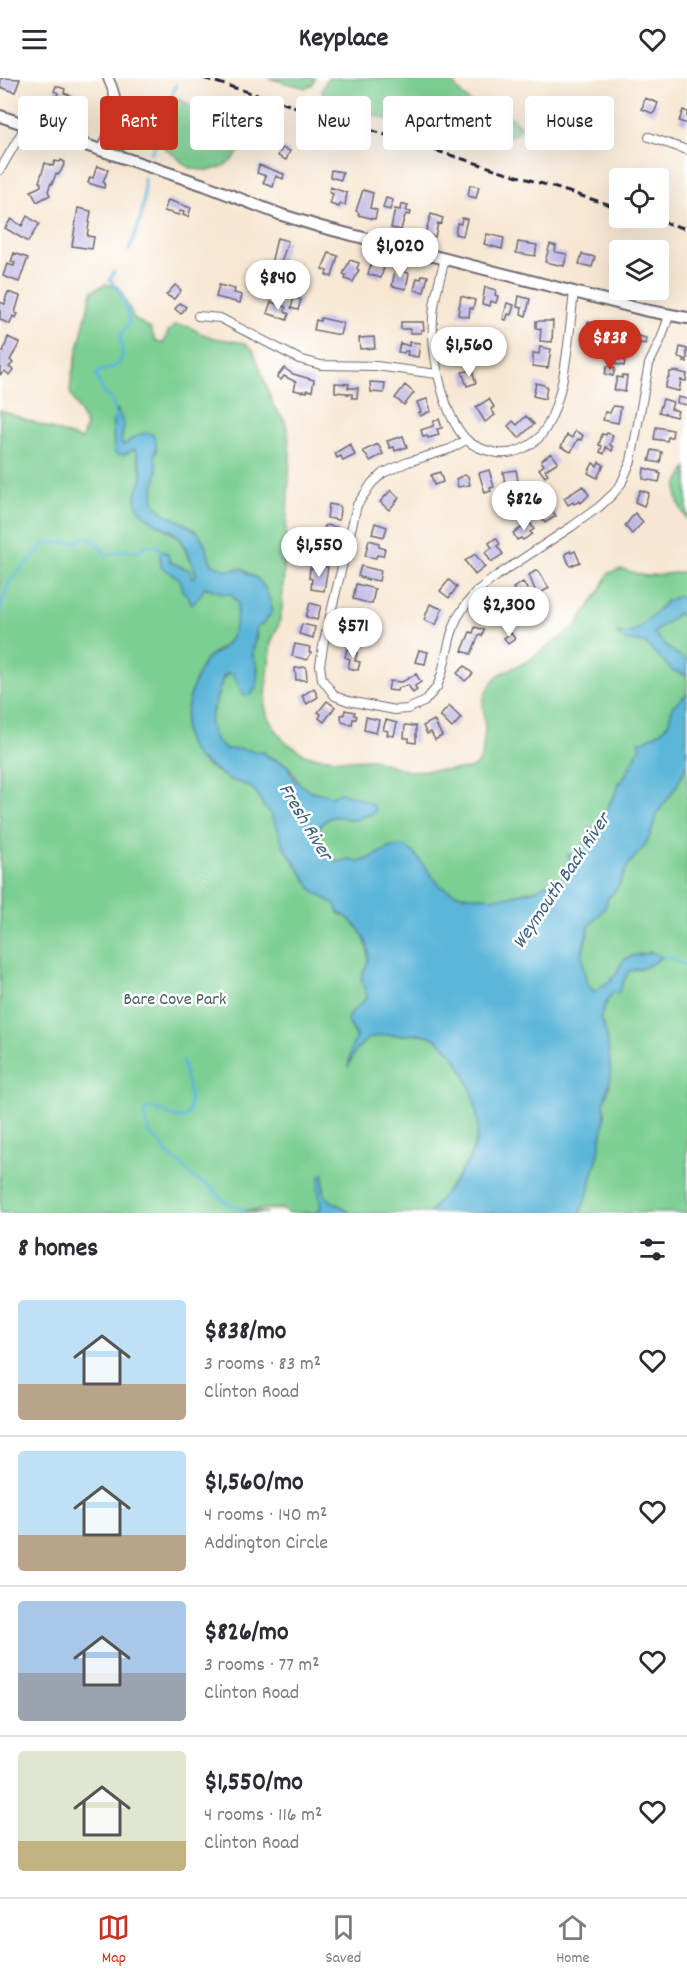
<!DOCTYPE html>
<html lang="en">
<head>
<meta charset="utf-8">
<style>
	body { margin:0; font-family:Dekko,sans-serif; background:#f7f7f7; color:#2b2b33; height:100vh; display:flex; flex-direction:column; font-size:22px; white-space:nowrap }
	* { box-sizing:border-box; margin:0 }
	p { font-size:20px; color:#7c7c81 }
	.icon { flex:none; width:33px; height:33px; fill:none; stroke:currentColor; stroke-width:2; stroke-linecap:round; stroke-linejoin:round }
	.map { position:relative; height:1135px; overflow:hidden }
	.side { display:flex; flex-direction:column; background:#fff; flex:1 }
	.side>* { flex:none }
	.hud { position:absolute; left:18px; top:18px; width:651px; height:54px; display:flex; gap:12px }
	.fabs { position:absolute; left:609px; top:90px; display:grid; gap:12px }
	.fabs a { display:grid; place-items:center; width:60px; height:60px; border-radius:6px; background:#fff; box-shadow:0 6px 24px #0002; font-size:30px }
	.price { position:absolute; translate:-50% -51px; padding:0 14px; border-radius:21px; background:#fff; color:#222; font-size:20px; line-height:39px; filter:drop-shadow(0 2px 3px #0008) }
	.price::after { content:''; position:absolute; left:50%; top:36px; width:18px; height:14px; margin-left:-9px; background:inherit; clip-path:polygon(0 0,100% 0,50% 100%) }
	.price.selected { background:#c8321e; color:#fff }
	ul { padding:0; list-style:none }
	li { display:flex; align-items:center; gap:18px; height:150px; padding:0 18px }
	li+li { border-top:2px solid #e1e1e2 }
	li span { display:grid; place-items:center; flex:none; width:168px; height:120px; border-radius:6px; color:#555 }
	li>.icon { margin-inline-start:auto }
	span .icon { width:72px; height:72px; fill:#fffc; stroke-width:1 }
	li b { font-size:26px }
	h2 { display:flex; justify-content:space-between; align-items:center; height:72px; padding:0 18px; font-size:26px }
	.pill { padding:0 21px; border-radius:6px; background:#fff; box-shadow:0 6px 24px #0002; font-size:21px; line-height:54px }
	.pill.selected { background:#c8321e; color:#fff }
	header { display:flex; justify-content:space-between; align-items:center; height:78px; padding:0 18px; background:#fff; font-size:27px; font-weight:700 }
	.dock { display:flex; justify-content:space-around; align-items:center; height:84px; border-top:2px solid #e1e1e2; background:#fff; font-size:16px; color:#7c7c81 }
	.dock a { display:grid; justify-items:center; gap:3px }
	.dock .selected { color:#c8321e }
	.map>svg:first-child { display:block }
</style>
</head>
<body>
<header><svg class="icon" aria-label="menu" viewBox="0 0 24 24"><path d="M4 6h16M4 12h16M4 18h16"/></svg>Keyplace<svg class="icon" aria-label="heart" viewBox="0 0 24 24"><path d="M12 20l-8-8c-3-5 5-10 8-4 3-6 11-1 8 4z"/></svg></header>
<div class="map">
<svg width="687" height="1135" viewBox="0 0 687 1135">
	<rect width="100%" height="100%" fill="#fff"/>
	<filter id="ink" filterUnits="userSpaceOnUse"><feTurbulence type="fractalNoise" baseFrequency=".0167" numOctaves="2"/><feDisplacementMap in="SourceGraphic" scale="12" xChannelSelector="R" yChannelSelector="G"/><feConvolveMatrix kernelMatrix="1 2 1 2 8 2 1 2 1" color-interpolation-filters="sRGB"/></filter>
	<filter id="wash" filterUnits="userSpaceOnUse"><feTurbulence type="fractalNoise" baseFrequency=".008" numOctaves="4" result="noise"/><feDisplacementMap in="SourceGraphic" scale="24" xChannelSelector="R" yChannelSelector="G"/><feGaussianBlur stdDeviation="1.35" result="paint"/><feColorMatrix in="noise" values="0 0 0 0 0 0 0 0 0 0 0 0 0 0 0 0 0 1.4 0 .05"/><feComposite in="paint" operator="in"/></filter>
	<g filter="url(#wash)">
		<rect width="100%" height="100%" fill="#f7e7d2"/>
		<!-- green -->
		<path fill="#7ccf92" stroke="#4f7866" stroke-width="1.5" d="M268,0H315L313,6L306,10Z
			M327,0H451L458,13L471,25L512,40L521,50L515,56L502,61L462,47L438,59L426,56L381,39L325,24L322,13Z
			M171,18C192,24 200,43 217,50C229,55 237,50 247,61C238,78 226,93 205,92C200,92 192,91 187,88C182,85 178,80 173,76C166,71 158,66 152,59C141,43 158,25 171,18Z
			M105,206L119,209L134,240L151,251L155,263L163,266L168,254L175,247L190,249L200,255L214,260L245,265L253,272L274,329L285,343L288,355L290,378L282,530L279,546L271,565L265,628L268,640L283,662L304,676L314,679L347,682L372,681L409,693L470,691L478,685L482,679L485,652L483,625L485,616L493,604L500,596L528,583L576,548L599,514L609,495L621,491L646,498L683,494L687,492V526L684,521L678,518L667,523L638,551L630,555L618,556L625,562L645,565L673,593L687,597V616L674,628L668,646L661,653L644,663L621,705H618V710L595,753L574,779L569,777L571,785L561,802L552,807L506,819L494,820L460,817L441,809L427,793L389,770L366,782L358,784L350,781L337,784C325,778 318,767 316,753C326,740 335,734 350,742L373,736C367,730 359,721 352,718C345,714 338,718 330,718C324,718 314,715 308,712C294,704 296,696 288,688C282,683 262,675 254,673C244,670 227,677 220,667C206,651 209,644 215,626C219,616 220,597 231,595L238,604L256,603L258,589L254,583L253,573L257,560L256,550L271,525C268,517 264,507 257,501C252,497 248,497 244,491L226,492L212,486C207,477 206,464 199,456C190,444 159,437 154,425C148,410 163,395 154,380L157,372L128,364L123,367L121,365L124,346L113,344L114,374L135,371C141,394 145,394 136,417L157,446L179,459L196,495L195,499L192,501L184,489C172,488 167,480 160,471L161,489L178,498L183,507L205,509L231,516L238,524C237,536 237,550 231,560C224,570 214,572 207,581C196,594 180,643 186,659C189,666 195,676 200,682C202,685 222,697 227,700C230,703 235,702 239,703C252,707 260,716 263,729L269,733L277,748L283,767L314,814L335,826L338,835C357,842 372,865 367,886C366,891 362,893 362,899C362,905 365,912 367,918L363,925L350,935V948C360,960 353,973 349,987C361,957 374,956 403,957C411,957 423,955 430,958C460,970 485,1032 476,1062C468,1092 446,1110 430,1135H350C332,1118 322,1131 324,1097L321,1130L315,1135H288L282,1131L245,1132L267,1135H0V332L82,362L86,347L70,314L72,296L92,213Z
			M687,390V441C674,422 672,409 687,390Z
			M678,535L682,538L687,536V583L668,570L654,555C662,547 671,543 678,535Z
			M687,686V1135H580L590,1110L592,1098L598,1078L605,1037L604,1024L610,1008L604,947L600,941C603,932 606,921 613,915H618L628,894L636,891L644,890L662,879L651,874C643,877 639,876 632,878C619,881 619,896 610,903C604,907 599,910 594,915L586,903L582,878L590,847L605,830L608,820L618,809L628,787L650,757L658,734L676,709Z"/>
		<!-- water -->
		<path fill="#5bb6d9" stroke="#3e6c8a" stroke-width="1.5" d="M117,331L124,346L121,365L124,367C134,360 139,353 153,356C158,365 156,368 155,378C155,383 158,387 157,396C156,405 151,415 154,424C159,438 189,444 199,456C206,464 207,476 212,486L227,492L244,491L248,496C264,500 269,519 273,533L262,547H259L256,550C257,559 253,566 253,574C252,580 256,583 257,589C259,595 256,602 257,608L252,616L244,618C238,610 238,601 231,595L226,596L223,599C219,620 201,644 216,662C225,673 226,672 240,671C249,671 256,675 264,674L268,679L287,687L294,701L308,712L331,718L340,715L351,717L372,726L376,731L373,736L362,738L357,742C335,741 335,730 316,752C318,767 325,778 337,784L350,781L358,784L366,782L389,770L398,768L406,769L414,775L441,809L460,817L494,820L507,819L536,812L545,806L552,807L561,802L571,785L568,777L575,779L591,759L589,750L596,753L618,710V704L621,705L641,668L638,663H644L661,653L668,646L673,628L687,616V686L676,709L658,734L650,757L644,769L628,787L618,809L608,820L605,830L590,847L585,862L582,878L586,903L594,914C599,910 604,907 610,903C619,896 619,881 632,878C639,876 643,877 651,874L663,879L644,890L636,891L628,894L618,916L613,915C606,921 603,932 600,941L604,947L608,966L611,998L604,1024L605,1037L598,1078L592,1098L590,1110L580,1135H430C446,1110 473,1089 477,1058C482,1026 461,973 432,959C423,954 410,957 400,957C370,955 359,961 348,990L352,968L356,961L355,955L347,942C351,931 362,928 367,918C365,912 362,906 362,900C361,894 366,892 367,887C374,866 356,842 338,834L335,826L314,814L283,767L277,748L269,733L263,729C258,709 248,707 230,702C225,701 221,695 216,692C201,682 191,678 186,659C181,641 194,601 204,585C208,577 215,576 222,571C235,560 237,541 238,525L231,516H225L205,509L200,518L192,526L187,517L182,513C184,499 171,496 161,489L160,471L168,476L170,484L189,492L192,500L195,499L196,495C191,484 186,465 177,457C164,448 142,442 136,425C133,416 142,407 142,398C143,390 138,380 135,371C128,374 122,381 114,374L113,344Z
			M678,518C687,522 687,527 687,536L682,538L677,535C671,543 661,547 654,555L668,570L687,583V597L673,593L645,565L625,562L617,556L630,555L638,551L667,523Z
			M324,1096C319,1128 334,1120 350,1135H315L321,1130L318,1109L320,1098Z"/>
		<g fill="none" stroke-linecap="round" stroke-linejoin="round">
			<!-- stream -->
			<path stroke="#5bb6d9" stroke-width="3" d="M151,75L162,57L167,30L176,7
				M129,172C140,145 146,129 144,100
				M114,194L110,202C117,207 129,233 129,242C130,248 123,253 120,259C125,281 123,290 99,293L96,298L105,317L112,321L116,340
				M0,533L8,507L17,495L46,465L77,464L85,458L95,463L106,477L127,472L139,474L143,468H157L161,474
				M663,879L672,880L687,889
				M182,982C184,993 203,1050 174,1039C164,1035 157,1029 146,1031L144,1038L147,1045L149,1055L160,1065L167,1076L183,1088L196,1102L210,1108L226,1125L244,1132"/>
		</g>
		<g id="blocks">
			<!-- building -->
			<path fill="#c1b9e5" d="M1,0L20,1L15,14L0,9Z
				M56,8L65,11L64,15L72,18L68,31L54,26L58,15L54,13Z
				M645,20L658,25L654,36L642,31Z
				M683,32L687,34V46L679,43Z
				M282,70L290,73L286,82L278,78Z
				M61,82L65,84L61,93L58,97L56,96L52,106L51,105L48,113L50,117L37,124L31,113L41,108V105L39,104L45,85L53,88L55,83L60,84Z
				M259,87L284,96L283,101L276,98L273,109L263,105L266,98L257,95Z
				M97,88L108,92L103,104L105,105L104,110L88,105L90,99L93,100Z
				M331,92L343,94L341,102L330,99Z
				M470,107L479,109L476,120L468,118Z
				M330,109L347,115L345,127L340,126L339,129L330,126L333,116L329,114Z
				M363,112L373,115L370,130L377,132L375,141L358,137L359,135L356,133Z
				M386,120L393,122L390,132L383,130Z
				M168,122L191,130L188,139L183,137L184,134L180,133L179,137L164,133Z
				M401,126L408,128L406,133L411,134L410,137L406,136L404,140L401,152L391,150L395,131L400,132Z
				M78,130L91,133L87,158L94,159L92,171L72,168Z
				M431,136L443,140L441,146L438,145L435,159L425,156Z
				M27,138L39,146L28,164L5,150L11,141L22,148Z
				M462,140L467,141L463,158L455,156L457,145L461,146Z
				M487,156L504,160L502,171L484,166Z
				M277,160L288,163L281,185H279L278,188L271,186Z
				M518,164L537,167L535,178L516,175Z
				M550,166L556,168L555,174L567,176L564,188L545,184Z
				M14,175L28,180L19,204L3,198L7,186L14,188L15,185L11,184Z
				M329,175L338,178L332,199L326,197L327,193L322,191Z
				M582,176L595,179L592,189L579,186Z
				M615,181H620V196L612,195Z
				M350,182L359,185L357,191L359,192L353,204L345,201L346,197L343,196Z
				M371,186L384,189L381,200L368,196Z
				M395,192L409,195L406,211L392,208Z
				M277,196L287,199L285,205L275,202Z
				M422,197L428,198L424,214L414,212L417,200L421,201Z
				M175,207L181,212L174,221L166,217Z
				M219,207L235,211L234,215L242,217L240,225L216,219Z
				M485,209L496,212L495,217L498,218L496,225L491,223L490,228L482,226Z
				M8,214L20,218L15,235L18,236L16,240L13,238L10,246L0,242V224L5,226L6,223L5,222Z
				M461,218L475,222L473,231L470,230L469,239L458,237Z
				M519,218L530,221L526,238L521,236L522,230L517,229Z
				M294,219L301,222L298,232L291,230Z
				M271,224L286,229L285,234L289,236L287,242L267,235Z
				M180,225L186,229L181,236L175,231Z
				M507,225L514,227L511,237L508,236L506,242L503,241Z
				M321,240L343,245L340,257L314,252L316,242L320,243Z
				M536,243H553L552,264L540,263L541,251L536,250Z
				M401,244H423L424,252H421V255H410V251H401Z
				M588,244L600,248L597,257L586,253Z
				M606,248L618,251L615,261L603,258Z
				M631,256L646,260L645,266L640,265L639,269L628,266Z
				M8,259L20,265L10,282L13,285L9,289L13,292L9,297L5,293L0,297V275L2,273L3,274Z
				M374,259L375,270L360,271L359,260Z
				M458,260H468L469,277L459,278Z
				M409,264L420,265L418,279L407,277L408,273H405L404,275L398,274L400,265L409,268Z
				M540,269L551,271L548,290L533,288V275L539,276Z
				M680,269L687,271V284H684L685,281L678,279Z
				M611,280L625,283L624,288L610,285Z
				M607,288L615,290L613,298L605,296Z
				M284,290L293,296L314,302L312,313L307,312V314L303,313V314L294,312L296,304L284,298L281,302L277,299Z
				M472,292L476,305L467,308L462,294Z
				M675,293L687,296L686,303L681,302L679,313L665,310L668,299H669L670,294Z
				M622,297L627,298L625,314L614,312L617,299L622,300Z
				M370,304L385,305L384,315L371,314Z
				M335,305L349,306L348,310H358L357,320H352V316H347L348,315L335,314Z
				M536,305L547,308L545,321L533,318Z
				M405,307L414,315L404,327L395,320Z
				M678,319L687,321V327L677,325Z
				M427,321L431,333L420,338L418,335L421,334L417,324Z
				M489,321L494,329L491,331L495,337L485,344L476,329Z
				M663,321L673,324L671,331L678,333L676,339L659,334Z
				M613,328L621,329L618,345L603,342L605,334L610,335Z
				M526,338L534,346L519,360L508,348L513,343L517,347Z
				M439,341L442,350L437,351L439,357L428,360L427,358L423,359L421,352L433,348L434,343Z
				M656,349L673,352L672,359H668L667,363L654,361Z
				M575,353L583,357L581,362L578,361L571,374L561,369L567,357L572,360Z
				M607,355L613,357L610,367L613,369L612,373L606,369L604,376L600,374L602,368L599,367L602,356L606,357Z
				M403,358L407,369L395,373L394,369L390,370L387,363Z
				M350,366L355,377L343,383L341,378L337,380L335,375Z
				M378,366L383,376L370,383L363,373Z
				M652,372L662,374L660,385L649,383Z
				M551,375L558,384L545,392L548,396L545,399L539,391L544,387L541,383Z
				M599,384L604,387L597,400L588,395L593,385L597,388Z
				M644,390L659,394L658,395L661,396L659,404L643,401Z
				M489,392L494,409L490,410L491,413L485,415L479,395Z
				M516,392L518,403L505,405L503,394Z
				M440,394L443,404L434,407L431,397Z
				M464,397L468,398L470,407L458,409L456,401Z
				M583,408L589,417L581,425L580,423L574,426L573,424L568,427L564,420Z
				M391,412L399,420L389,432L380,424Z
				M640,412L649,415L644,428L635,424Z
				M329,426L340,428L339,442L327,440Z
				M552,428L554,430L552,432L556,438L545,445L539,436Z
				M635,435L643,444L632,456L625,448Z
				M375,445L387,449L384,459L372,456Z
				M530,445L534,451L530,454L532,456L523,462L521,460L517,462L513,455Z
				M327,447L340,450L334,467L323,465L324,460L322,459L325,448Z
				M496,460L500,466L497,468L503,476L491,484L485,474L492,470L489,465Z
				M369,462L379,465V469L385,471L383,478L377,477L376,480L365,478Z
				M570,473L571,475L575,473L580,484L570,488L565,476Z
				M475,476L485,489L475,497L465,483Z
				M318,487L328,489L324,513L311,511L312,501L309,500L310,490L317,491Z
				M361,488L381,493L379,503L368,501V502L358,498Z
				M537,492L549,510L537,517L529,497Z
				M449,502L457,509L449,520L440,513Z
				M523,504L534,523L526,527L524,525L522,526L513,510Z
				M356,506L375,511L372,526L353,521Z
				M310,525L321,528L317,542L306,539Z
				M430,526L442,531L436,547L424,542Z
				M302,546L315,549L313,560L299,556Z
				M475,549L484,552L482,558L479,557L471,576L462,573L470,554L473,555Z
				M351,551L370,558L368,564L365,563L364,565L346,561L348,552Z
				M511,555L515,561L508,566L504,560Z
				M295,566L310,569L309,574L311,575L307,582L292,578Z
				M352,570L358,572L355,583L360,584L358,592L348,590L350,581L345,579L347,571L351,572Z
				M419,572L428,574L425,586L415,584Z
				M465,588L473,596L465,603L457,595Z
				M306,589L307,602H296L295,590Z
				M416,596L421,604L415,608L417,612L413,615L408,607L398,610L397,613L388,612L390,603L402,604Z
				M314,610L318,619L307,626L302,618Z
				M327,623L335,629L324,644L319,640L321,636L318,634Z
				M449,628L461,640L452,650L440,638Z
				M345,632L355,634L354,637L357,638L356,641H353L352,647L342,644L341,637H344Z
				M366,639L379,642L376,655L364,652Z
				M386,642L397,645L394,658L387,657L388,653L383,652Z
				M434,642L442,658L435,662L431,654L427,656L423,648Z
				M405,647L416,648V665L409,664V660H404Z"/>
		</g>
	</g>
	<g filter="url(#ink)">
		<use href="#blocks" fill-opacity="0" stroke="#6d6770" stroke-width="1.5"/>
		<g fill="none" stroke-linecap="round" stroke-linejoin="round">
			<defs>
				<path id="minor" d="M649,59L687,72
					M0,92L26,47
					M445,181C440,200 434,219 433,239C431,273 442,335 465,360C473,369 487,373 498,375C514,377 533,368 542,356C566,324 569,253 574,214
					M198,238L220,240L299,281L321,287L376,288L437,296
					M466,362L450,371L408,384L383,395L372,405L357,427L324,563L320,587L322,601L335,618L348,623L395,632L407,631L424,624L437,609L442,595L451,557L457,540L467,525L477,513L498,497L571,449L599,429L613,416L621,406L631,383L649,286L661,261L669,238"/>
				<path id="tertiary" d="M103,72C113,41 123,31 108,0"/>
				<path id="secondary" d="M0,38L204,107L282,137L321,149L644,232L687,240"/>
			</defs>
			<!-- minor casing -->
			<use href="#minor" stroke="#6d6770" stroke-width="10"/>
			<!-- tertiary casing -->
			<use href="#tertiary" stroke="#6d6770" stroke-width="12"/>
			<!-- secondary casing -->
			<use href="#secondary" stroke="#6d6770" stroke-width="14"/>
			<!-- minor -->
			<use href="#minor" stroke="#fff" stroke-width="8"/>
			<!-- tertiary -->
			<use href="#tertiary" stroke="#fff" stroke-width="9"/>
			<!-- secondary -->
			<use href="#secondary" stroke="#fff" stroke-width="10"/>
			<!-- rail -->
			<path stroke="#22223b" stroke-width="3" stroke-dasharray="9 4.5" stroke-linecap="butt" d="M203,0L620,130
				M649,140L687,151"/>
		</g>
	</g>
	<g text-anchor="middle" stroke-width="5" stroke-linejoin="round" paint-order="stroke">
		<!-- park labels -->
		<g font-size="18" fill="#425f59" stroke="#fff">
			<text x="175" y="926">Bare Cove Park</text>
		</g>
		<!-- water labels -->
		<g font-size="20" font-style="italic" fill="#395d7a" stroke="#fff">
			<text transform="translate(307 743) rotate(59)" y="7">Fresh River</text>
			<text transform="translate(560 802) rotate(-56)" y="7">Weymouth Back River</text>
		</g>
	</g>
</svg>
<div class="fabs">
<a><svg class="icon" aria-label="locate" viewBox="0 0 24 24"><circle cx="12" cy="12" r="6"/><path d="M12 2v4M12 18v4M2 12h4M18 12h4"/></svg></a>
<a><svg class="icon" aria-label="layers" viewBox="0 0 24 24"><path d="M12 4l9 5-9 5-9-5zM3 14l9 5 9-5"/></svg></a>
</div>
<b class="price" style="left:400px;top:201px">$1,020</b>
<b class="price" style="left:278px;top:233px">$840</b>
<b class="price selected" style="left:610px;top:293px">$838</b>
<b class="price" style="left:469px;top:300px">$1,560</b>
<b class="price" style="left:524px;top:454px">$826</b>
<b class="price" style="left:319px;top:500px">$1,550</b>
<b class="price" style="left:509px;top:560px">$2,300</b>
<b class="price" style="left:353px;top:581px">$571</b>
<div class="hud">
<a class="pill">Buy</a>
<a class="pill selected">Rent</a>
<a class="pill">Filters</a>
<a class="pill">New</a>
<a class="pill">Apartment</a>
<a class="pill">House</a>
</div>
</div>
<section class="side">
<h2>8 homes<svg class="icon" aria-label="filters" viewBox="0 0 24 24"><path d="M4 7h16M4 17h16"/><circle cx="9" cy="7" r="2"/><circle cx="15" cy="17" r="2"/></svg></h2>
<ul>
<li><span style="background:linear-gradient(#bfe0f5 70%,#b9a48a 0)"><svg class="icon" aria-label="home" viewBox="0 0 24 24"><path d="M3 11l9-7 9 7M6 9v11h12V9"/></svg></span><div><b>$838/mo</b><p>3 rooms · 83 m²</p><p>Clinton Road</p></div><svg class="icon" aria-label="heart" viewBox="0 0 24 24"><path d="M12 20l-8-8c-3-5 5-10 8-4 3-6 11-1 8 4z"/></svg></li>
<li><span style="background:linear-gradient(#bfe0f5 70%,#b9a48a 0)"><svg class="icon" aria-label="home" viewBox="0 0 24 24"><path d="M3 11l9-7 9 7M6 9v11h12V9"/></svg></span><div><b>$1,560/mo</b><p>4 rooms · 140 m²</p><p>Addington Circle</p></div><svg class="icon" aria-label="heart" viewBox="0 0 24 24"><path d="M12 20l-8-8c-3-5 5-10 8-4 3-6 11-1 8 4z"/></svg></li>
<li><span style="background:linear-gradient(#a9c7e8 60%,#9aa5b1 0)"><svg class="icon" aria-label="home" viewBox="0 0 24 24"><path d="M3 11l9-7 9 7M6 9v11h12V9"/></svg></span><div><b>$826/mo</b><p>3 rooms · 77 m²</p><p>Clinton Road</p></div><svg class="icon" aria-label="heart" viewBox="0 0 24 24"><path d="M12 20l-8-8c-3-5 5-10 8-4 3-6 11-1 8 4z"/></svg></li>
<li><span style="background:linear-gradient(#dfe7d0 75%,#c2b280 0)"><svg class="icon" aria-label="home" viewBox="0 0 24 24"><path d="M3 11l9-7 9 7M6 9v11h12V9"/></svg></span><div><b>$1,550/mo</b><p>4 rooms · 116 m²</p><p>Clinton Road</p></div><svg class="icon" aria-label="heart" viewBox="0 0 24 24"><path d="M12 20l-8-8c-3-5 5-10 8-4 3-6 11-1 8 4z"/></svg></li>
</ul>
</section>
<nav class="dock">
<a class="selected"><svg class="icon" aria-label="map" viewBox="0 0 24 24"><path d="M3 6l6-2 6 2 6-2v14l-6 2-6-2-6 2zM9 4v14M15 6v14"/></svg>Map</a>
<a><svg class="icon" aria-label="saved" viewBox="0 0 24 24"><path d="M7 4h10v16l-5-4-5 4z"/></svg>Saved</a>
<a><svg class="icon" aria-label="home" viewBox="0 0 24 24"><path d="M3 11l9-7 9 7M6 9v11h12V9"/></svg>Home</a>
</nav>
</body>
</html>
